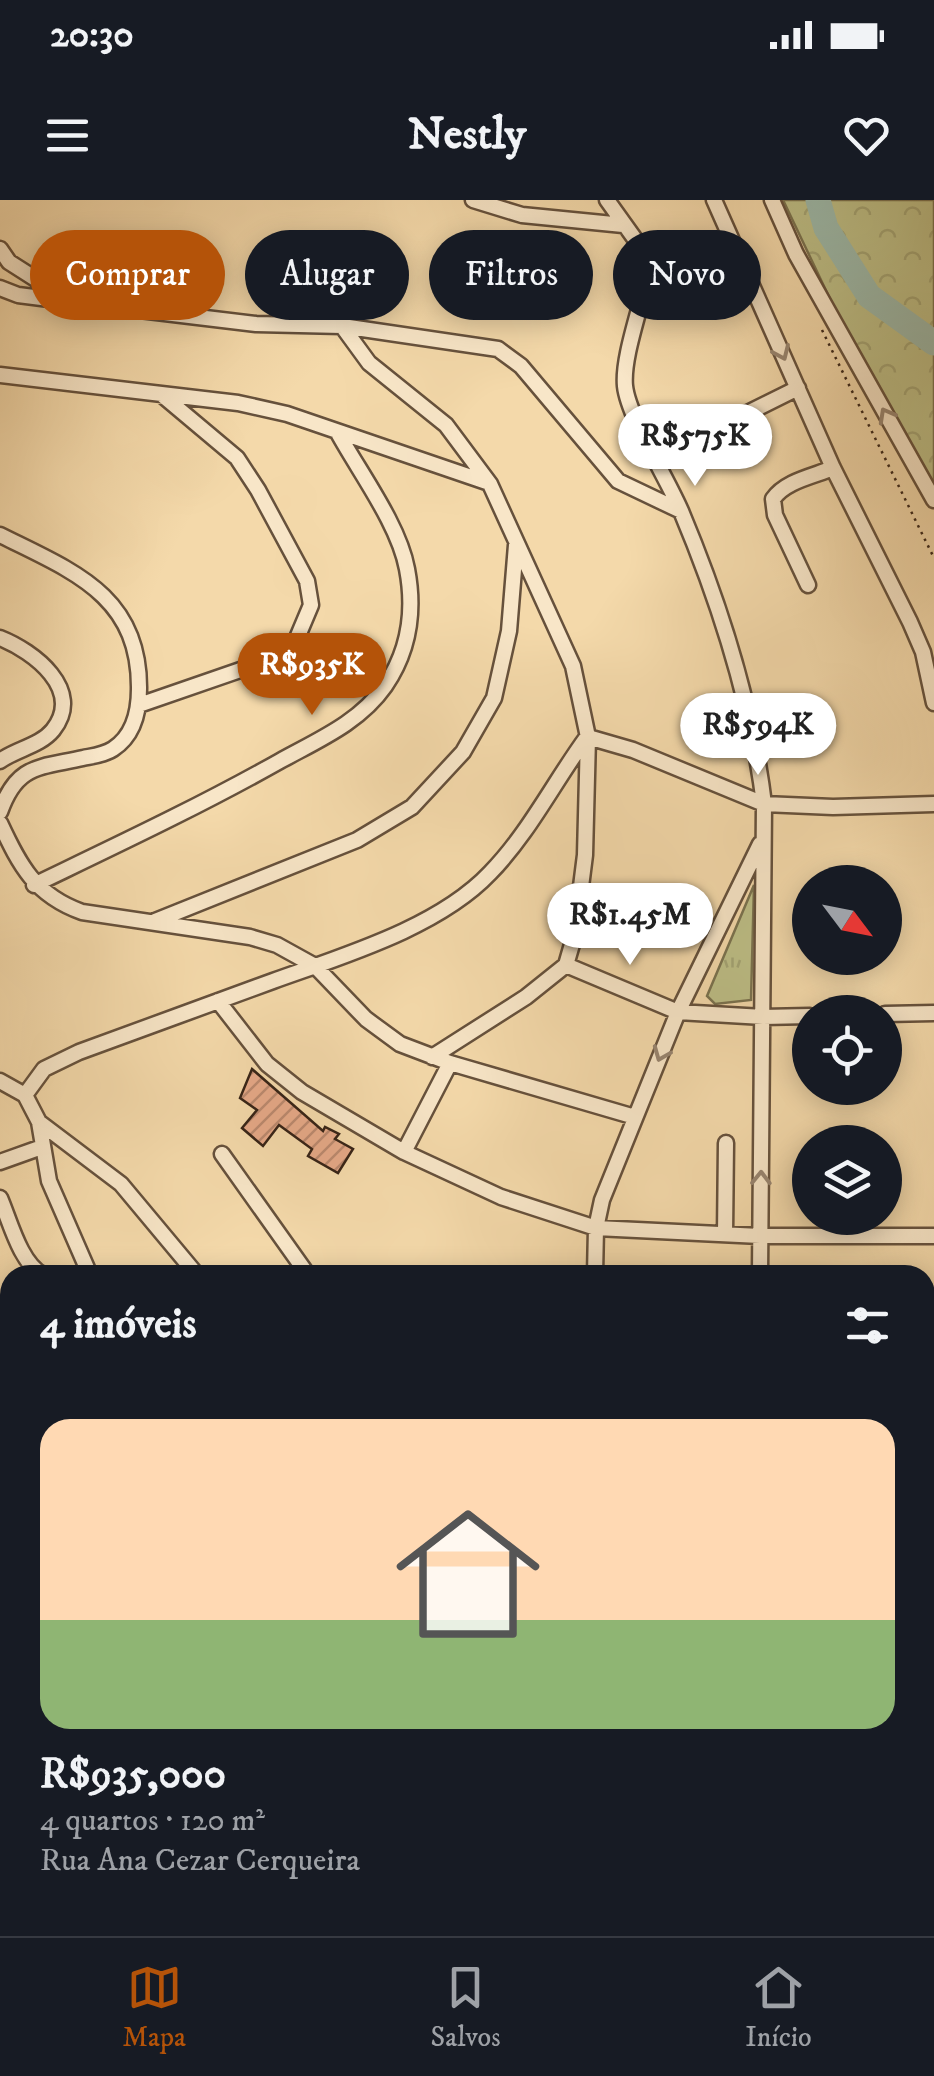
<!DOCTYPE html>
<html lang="pt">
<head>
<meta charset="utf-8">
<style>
	body { margin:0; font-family:"IM FELL DW Pica",serif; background:#242831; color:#f1f3f6; height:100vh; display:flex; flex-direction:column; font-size:38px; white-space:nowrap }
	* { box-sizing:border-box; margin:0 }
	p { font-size:32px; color:#9ea1a6 }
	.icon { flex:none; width:55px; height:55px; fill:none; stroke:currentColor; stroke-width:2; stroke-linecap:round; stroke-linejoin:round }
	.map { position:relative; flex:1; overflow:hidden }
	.side { position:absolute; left:0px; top:1065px; width:935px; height:672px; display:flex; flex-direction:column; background:#171b24; border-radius:30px 30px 0 0; box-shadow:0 5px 25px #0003 }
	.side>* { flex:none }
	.banner { position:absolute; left:30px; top:30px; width:875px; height:90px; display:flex; gap:20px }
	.needle { width:65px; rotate:122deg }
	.buttons { position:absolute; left:792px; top:665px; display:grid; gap:20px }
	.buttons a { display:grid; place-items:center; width:110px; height:110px; border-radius:50%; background:#171b24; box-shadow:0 5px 25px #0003; font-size:50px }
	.price { position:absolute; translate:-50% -85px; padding:0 22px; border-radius:35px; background:#fff; color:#222; font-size:32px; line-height:65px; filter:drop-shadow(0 2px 5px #0008) }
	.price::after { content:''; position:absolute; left:50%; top:60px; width:30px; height:22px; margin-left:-15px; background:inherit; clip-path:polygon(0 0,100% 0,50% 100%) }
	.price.current { background:#b45309; color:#fff }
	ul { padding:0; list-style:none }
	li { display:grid; align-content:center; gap:20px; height:530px; padding:0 40px }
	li+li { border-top:2px solid #363941 }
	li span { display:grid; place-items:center; height:310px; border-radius:30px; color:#555 }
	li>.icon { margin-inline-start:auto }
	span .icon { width:180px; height:180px; fill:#fffc; stroke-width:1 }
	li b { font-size:42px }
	h2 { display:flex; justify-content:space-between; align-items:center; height:120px; padding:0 40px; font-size:42px }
	.tag { padding:0 35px; border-radius:45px; background:#171b24; box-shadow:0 5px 25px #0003; font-size:35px; line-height:90px }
	.tag.current { background:#b45309; color:#fff }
	.status { display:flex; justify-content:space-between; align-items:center; height:70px; padding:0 50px; background:#171b24; direction:ltr }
	.status svg { height:28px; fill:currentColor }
	header { display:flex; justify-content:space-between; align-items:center; height:130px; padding:0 40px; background:#171b24; font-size:45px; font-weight:700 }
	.dock { display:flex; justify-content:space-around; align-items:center; height:140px; border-top:2px solid #363941; background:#171b24; font-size:28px; color:#9ea1a6 }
	.dock a { display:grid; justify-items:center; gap:5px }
	.dock .current { color:#b45309 }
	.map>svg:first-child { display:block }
</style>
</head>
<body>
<div class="status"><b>20:30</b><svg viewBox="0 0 49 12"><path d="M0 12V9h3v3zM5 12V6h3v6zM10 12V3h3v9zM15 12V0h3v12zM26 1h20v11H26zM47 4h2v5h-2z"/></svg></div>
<header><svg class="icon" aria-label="menu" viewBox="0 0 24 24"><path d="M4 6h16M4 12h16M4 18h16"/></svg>Nestly<svg class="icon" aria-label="heart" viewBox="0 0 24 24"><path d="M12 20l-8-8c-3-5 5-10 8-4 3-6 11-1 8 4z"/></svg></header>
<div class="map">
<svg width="934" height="1736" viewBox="0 0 934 1736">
	<defs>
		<pattern id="forest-crowns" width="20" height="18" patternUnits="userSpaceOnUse" patternTransform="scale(2.5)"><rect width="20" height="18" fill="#bdbf87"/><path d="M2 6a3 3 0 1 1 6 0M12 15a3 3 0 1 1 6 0" fill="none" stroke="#a3a474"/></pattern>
		<pattern id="park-tufts" width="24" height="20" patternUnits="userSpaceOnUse" patternTransform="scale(2.5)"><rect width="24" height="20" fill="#bdbf87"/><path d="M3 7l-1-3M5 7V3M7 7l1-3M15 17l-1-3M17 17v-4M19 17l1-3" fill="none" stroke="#a3a474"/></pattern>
		<pattern id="building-hatch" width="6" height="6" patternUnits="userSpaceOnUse" patternTransform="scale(2.5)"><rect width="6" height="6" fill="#e6a988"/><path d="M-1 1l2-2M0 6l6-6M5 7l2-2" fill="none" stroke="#bb896e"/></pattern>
	</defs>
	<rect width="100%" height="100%" fill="#f4d9aa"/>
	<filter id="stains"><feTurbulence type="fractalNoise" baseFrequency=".002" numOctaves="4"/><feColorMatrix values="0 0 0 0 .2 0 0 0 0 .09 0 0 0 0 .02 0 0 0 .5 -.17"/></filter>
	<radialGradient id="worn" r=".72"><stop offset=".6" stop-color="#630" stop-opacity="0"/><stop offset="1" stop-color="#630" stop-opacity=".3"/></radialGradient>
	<!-- forest -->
	<path fill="url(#forest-crowns)" stroke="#7a724f" stroke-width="2.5" d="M783,0H934V290L887,219Z
		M0,1212L1,1221L10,1232V1383L0,1380Z"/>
	<!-- park -->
	<path fill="url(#park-tufts)" stroke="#7a724f" stroke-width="2.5" d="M754,685L751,800L715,804L707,796Z"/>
	<!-- pitch -->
	<path fill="#bdbf87" stroke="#7a724f" stroke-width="2.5" d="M0,1526L10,1554V1713L0,1704Z
		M26,1728H245L257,1736H36Z"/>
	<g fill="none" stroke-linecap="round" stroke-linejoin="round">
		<!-- river -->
		<path stroke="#9cbaab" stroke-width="25" d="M818,0L826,28L869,96L934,143"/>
	</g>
	<!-- building -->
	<path fill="url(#building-hatch)" stroke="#372417" stroke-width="2.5" d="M252,869L323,931L325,927L339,934L335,939L353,949L338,973L308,956L312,949L279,925L263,946L242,928L257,910L240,898Z"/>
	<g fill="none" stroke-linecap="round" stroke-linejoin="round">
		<defs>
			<path id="minor" d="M473,0L522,15L623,25
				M607,0L645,53L649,67C644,101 622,155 625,186C628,216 668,280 681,311C720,404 752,505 764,604L760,1075
				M714,0L833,268L910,422L923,452L934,503
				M772,0L796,54L934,300
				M0,49L9,62L67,99
				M0,88L18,95L73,102L256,124L342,126L498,149L521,166L618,281L681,311
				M342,126L369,163L446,225L490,284L573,466L588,537L585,655L575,734L566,765L526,797L432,857
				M0,175L238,203L287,214L489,283
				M685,244L798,188
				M0,335C72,371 140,395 139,489C139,512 133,536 113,549C104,555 93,556 83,558C39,568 17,564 0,612
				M808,385L775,315L773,299C785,281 814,276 833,268
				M0,438C33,451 85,490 53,530C40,546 16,549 0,561
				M139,505L275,458L295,443L311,405L307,381L258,290L237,258L162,195
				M588,537L633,550L764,604L833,607L934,604
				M0,623C20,666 35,695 82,712L250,737L277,745L315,766L366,819L400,844L450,863L635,917
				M34,685C117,645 200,606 280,561C318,540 359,523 385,486C409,451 415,411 407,369C399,325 360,273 338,233
				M155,721L357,640L412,607L463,552L494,498L509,431L516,345
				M566,765L678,812L763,817L810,816
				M218,801L267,864L302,892L404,952L501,997L596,1028L760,1036H934
				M885,814L934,813
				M0,881L25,895L39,922L121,984L197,1075
				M25,895L44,869L79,852C144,828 208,805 273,781C342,756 438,728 490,673C529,633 554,582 587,537
				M39,922L49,981L90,1075
				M404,952L450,863
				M222,954L308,1075
				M0,962L42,947
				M0,998C10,1021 20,1063 43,1075
				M725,1034L726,943
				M595,1075L596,1028L602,1000L678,812L760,644
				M925,1283L934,1284
				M1,1288L10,1290
				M0,1400L10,1404
				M0,1435L10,1440
				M925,1558L934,1559
				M314,1728L324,1736
				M400,1728V1736
				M0,1729L7,1736
				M71,1736L73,1728
				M424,1736L425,1728
				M489,1736V1728
				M587,1736V1728
				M750,1736V1728"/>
		</defs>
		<!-- minor casing -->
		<use href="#minor" stroke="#66513c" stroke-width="19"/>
		<!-- path -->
		<path stroke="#372417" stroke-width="2.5" stroke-dasharray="2.5 5" stroke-linecap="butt" d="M822,130L934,358"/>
		<!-- minor -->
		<use href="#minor" stroke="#f8e6c8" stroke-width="14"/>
	</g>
	<!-- one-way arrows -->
	<defs><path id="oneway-chevron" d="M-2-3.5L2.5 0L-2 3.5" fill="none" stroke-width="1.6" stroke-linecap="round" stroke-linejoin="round" transform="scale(2.5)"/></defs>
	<g stroke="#988570">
		<use href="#oneway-chevron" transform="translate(782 153) rotate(66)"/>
		<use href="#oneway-chevron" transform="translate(886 215) rotate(-119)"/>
		<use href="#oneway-chevron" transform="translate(661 854) rotate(112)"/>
		<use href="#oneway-chevron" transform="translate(761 978) rotate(-89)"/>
	</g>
	<rect width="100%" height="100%" filter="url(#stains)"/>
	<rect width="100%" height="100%" fill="url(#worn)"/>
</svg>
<div class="buttons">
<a><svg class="needle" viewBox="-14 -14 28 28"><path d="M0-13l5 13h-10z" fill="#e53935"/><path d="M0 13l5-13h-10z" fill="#9ea1a6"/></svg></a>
<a><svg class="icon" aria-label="locate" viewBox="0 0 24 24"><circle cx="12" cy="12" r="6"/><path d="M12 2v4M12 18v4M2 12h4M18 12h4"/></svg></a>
<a><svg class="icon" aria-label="layers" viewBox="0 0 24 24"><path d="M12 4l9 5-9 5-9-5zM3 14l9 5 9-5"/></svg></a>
</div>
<b class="price" style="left:695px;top:289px">R$575K</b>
<b class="price current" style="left:312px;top:518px">R$935K</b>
<b class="price" style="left:758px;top:578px">R$594K</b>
<b class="price" style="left:630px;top:768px">R$1.45M</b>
<div class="banner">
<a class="tag current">Comprar</a>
<a class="tag">Alugar</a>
<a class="tag">Filtros</a>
<a class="tag">Novo</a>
</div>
<section class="side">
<h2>4 imóveis<svg class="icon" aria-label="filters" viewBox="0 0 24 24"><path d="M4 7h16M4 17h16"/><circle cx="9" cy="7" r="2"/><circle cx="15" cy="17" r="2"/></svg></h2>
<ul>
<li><span style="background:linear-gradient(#ffd9b3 65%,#8fb573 0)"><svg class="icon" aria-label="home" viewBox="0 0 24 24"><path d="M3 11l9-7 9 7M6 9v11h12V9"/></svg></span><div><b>R$935,000</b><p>4 quartos · 120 m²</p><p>Rua Ana Cezar Cerqueira</p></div></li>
</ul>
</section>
</div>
<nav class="dock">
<a class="current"><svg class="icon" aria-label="map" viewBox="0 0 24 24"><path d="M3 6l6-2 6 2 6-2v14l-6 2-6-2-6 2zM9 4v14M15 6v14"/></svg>Mapa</a>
<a><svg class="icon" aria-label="saved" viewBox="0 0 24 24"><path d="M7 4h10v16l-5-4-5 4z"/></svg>Salvos</a>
<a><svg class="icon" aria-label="home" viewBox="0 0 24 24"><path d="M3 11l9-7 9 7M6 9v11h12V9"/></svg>Início</a>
</nav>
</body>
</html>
